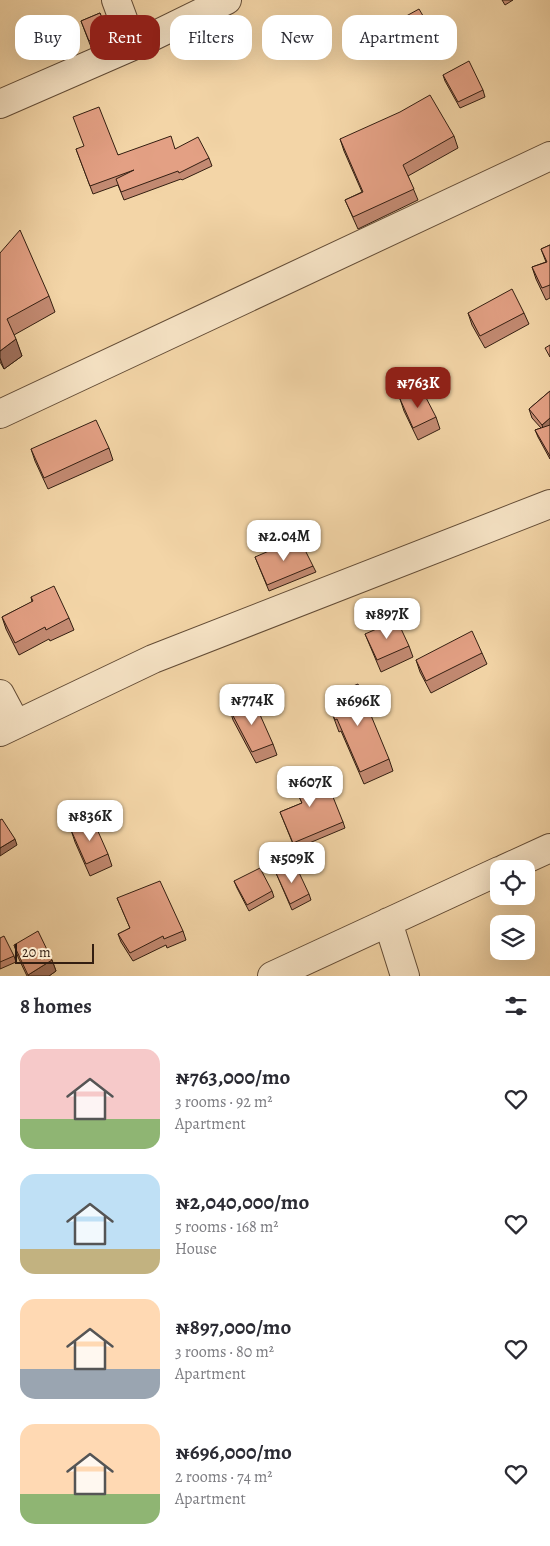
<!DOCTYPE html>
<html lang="en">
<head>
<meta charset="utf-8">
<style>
	body { margin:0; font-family:Alegreya,serif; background:#f7f7f7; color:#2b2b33; height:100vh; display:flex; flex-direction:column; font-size:19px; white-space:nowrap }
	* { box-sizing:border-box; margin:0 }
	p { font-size:16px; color:#7c7c81 }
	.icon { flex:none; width:28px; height:28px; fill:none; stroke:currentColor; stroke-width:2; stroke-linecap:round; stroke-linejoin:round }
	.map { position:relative; height:976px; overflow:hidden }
	.drawer { display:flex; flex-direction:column; background:#fff; flex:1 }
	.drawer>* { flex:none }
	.top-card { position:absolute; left:15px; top:15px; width:520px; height:45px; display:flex; gap:10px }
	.controls { position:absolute; left:490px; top:860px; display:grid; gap:10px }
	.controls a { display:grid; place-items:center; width:45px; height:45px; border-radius:10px; background:#fff; box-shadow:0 5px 20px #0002; font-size:25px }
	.scale { position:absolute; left:15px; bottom:12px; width:79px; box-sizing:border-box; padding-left:5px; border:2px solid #331e11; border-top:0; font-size:14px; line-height:18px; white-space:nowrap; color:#331e11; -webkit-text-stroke:4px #f7e4c6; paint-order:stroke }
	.price { position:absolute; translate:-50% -42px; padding:0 11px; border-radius:10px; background:#fff; color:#222; font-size:16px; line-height:32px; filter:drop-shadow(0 1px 2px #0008) }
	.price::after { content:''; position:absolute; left:50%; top:30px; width:15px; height:11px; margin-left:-8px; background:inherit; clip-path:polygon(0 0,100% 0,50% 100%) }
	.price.current { background:#8f2418; color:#fff }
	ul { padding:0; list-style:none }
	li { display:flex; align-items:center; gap:15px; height:125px; padding:0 20px }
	li span { display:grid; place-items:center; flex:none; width:140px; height:100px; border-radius:15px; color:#555 }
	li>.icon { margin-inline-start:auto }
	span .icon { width:60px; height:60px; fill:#fffc; stroke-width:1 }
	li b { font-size:21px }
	h2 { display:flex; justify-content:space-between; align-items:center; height:60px; padding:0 20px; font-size:21px }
	.chip { padding:0 18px; border-radius:15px; background:#fff; box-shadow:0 5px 20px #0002; font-size:18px; line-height:45px }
	.chip.current { background:#8f2418; color:#fff }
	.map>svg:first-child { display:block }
</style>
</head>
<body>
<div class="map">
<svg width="550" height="976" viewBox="0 0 550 976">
	<rect width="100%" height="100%" fill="#f3d5a7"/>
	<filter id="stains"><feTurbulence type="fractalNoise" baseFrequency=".004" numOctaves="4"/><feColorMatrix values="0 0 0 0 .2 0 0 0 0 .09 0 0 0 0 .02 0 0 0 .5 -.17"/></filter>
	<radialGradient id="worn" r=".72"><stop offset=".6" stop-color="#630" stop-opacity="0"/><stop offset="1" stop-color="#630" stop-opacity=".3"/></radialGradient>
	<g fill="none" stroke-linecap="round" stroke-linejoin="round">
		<defs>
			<path id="minor" d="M116,0L133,46
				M0,104L133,46L227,0
				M0,414L550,156
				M0,694L16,724
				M0,732L153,659L550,504
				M504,869L550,848
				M388,922L405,976
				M272,976L499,871"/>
		</defs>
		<!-- minor casing -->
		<use href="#minor" stroke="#634c36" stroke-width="30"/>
		<!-- minor -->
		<use href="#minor" stroke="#f7e4c6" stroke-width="28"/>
	</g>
	<!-- wall -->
	<path fill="#c38a72" stroke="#331e11" d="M502,0H513L505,5Z
		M100,13L110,39L91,47L81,21Z
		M399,20L432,31L434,38L412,49L401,26Z
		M443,75L483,90L485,97L460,108L445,81Z
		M454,136L458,148L408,176L418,200L358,229L345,200L362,192L344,151L340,139Z
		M76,149L118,155L175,149L209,158L212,166L182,180L181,179L124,200L118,185L93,194Z
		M550,245V298L546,300L536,279L532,267L546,262L541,249Z
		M0,253L49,296L55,312L14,335L22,356L4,369L0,362Z
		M468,313H524L529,324L485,348L472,325Z
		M550,391V459L538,437L535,430L541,428L532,418L529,409Z
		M400,399L436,417L440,429L418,440L404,411Z
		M109,448L113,460L48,489L35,461L31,449Z
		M255,557L313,566L316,572L269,591Z
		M31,597L69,618L74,630L50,641L49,639L19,655L6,629L2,617L32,602Z
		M365,634L409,646L413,657L381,672Z
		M482,653L487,664L431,693L420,672L416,660Z
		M326,697L389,759L393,771L364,784L341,731L339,732Z
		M230,710L273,744L277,755L256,763L233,720Z
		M290,777L325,795L343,822L345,828L295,849L280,812L302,803Z
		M71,830L108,854L112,866L90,876L75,842Z
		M276,873L309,894L311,900L292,910Z
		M234,881L272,891L274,897L249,911L237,888Z
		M117,898L183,931L186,940L167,948L166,945L133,961L121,942L118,934L130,928Z
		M0,938L14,956L16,962L0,969Z
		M14,945L52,960L56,971L49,976H27L18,957Z"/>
	<!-- shaded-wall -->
	<path fill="#9f705c" stroke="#331e11" d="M16,339L22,356L4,369L0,358V351Z
		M550,418V430L545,434L542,425Z
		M15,839L17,845L0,856V848Z
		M52,960L56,971L49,976H29L28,975Z"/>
	<!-- building -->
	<path fill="#e3a084" stroke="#331e11" d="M419,9L432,31L410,42L399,20Z
		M100,13L108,33L89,41L81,21Z
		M469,61L483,90L458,102L443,75Z
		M430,95L454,136L403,165L414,189L353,217L345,200L363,192L340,139L400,112Z
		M99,107L118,155L171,136L175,149L198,137L209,158L179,173L178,171L121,192L116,179L134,170L90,186L76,149L84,146L73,117Z
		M20,230L49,296L7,319L16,339L0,351V253Z
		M550,245V285L542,288L532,267L547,262L541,249Z
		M512,289L524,313L480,336L468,313Z
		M550,345V357L545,348Z
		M422,390L436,417L413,428L400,399Z
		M550,391V418L542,425L529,409Z
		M96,420L109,448L44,478L31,449Z
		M550,425V456L535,430Z
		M299,538L313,566L267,585L255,557Z
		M54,586L69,618L46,630L45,627L15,643L2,617L33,601L31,597Z
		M397,620L409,646L377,660L365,634Z
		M472,631L482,653L426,681L416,660Z
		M358,684L389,759L360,772L337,719L335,720L326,697Z
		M253,699L273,744L252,752L230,710Z
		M311,767L325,795L331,792L343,822L293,843L280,812L302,803L290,777Z
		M2,819L15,839L0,848V820Z
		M93,820L108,854L86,864L71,830Z
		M295,864L309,894L290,904L276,873Z
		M260,868L272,891L247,905L234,881Z
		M160,881L183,931L164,939L163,936L130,953L118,934L130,928L117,898Z
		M38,931L52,960L28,975L14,945Z
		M4,936L14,956L0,962V938Z"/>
	<rect width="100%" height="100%" filter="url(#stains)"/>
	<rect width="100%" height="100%" fill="url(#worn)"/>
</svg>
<div class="controls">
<a><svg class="icon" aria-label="locate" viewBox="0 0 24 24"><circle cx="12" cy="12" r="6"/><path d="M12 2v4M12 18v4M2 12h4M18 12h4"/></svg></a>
<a><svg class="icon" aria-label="layers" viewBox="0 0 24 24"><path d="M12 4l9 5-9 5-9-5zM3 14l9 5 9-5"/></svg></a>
</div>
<div class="scale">20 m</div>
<b class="price current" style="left:418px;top:409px">₦763K</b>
<b class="price" style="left:284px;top:562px">₦2.04M</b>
<b class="price" style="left:387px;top:640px">₦897K</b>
<b class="price" style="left:252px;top:726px">₦774K</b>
<b class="price" style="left:358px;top:727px">₦696K</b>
<b class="price" style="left:310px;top:808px">₦607K</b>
<b class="price" style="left:90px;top:842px">₦836K</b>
<b class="price" style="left:292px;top:884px">₦509K</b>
<div class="top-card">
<a class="chip">Buy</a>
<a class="chip current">Rent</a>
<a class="chip">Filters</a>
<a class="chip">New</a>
<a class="chip">Apartment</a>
</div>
</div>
<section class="drawer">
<h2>8 homes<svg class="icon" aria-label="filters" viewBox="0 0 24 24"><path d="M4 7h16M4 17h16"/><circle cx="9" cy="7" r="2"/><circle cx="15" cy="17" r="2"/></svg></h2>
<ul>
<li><span style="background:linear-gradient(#f6c9c9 70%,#8fb573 0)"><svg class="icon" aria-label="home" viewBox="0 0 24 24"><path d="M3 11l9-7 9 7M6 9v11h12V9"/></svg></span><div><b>₦763,000/mo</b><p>3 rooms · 92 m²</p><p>Apartment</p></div><svg class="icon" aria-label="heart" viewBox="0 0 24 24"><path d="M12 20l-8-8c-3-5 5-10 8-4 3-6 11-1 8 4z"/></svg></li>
<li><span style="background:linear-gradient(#bfe0f5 75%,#c2b280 0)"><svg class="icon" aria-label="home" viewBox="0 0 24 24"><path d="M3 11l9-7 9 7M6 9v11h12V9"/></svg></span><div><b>₦2,040,000/mo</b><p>5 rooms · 168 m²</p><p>House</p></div><svg class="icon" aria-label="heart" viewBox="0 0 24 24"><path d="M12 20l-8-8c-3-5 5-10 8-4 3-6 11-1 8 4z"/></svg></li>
<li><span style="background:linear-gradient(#ffd9b3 70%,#9aa5b1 0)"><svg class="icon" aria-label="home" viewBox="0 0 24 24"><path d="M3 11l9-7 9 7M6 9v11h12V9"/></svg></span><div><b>₦897,000/mo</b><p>3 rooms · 80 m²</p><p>Apartment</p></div><svg class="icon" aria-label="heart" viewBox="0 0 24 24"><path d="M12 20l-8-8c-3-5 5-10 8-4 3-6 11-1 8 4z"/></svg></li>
<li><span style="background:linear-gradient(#ffd9b3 70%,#8fb573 0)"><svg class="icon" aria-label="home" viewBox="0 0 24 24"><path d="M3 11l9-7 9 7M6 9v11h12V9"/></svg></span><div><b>₦696,000/mo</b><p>2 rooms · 74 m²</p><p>Apartment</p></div><svg class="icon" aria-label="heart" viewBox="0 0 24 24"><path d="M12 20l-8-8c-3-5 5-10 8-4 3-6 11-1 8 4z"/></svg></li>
</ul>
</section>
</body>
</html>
